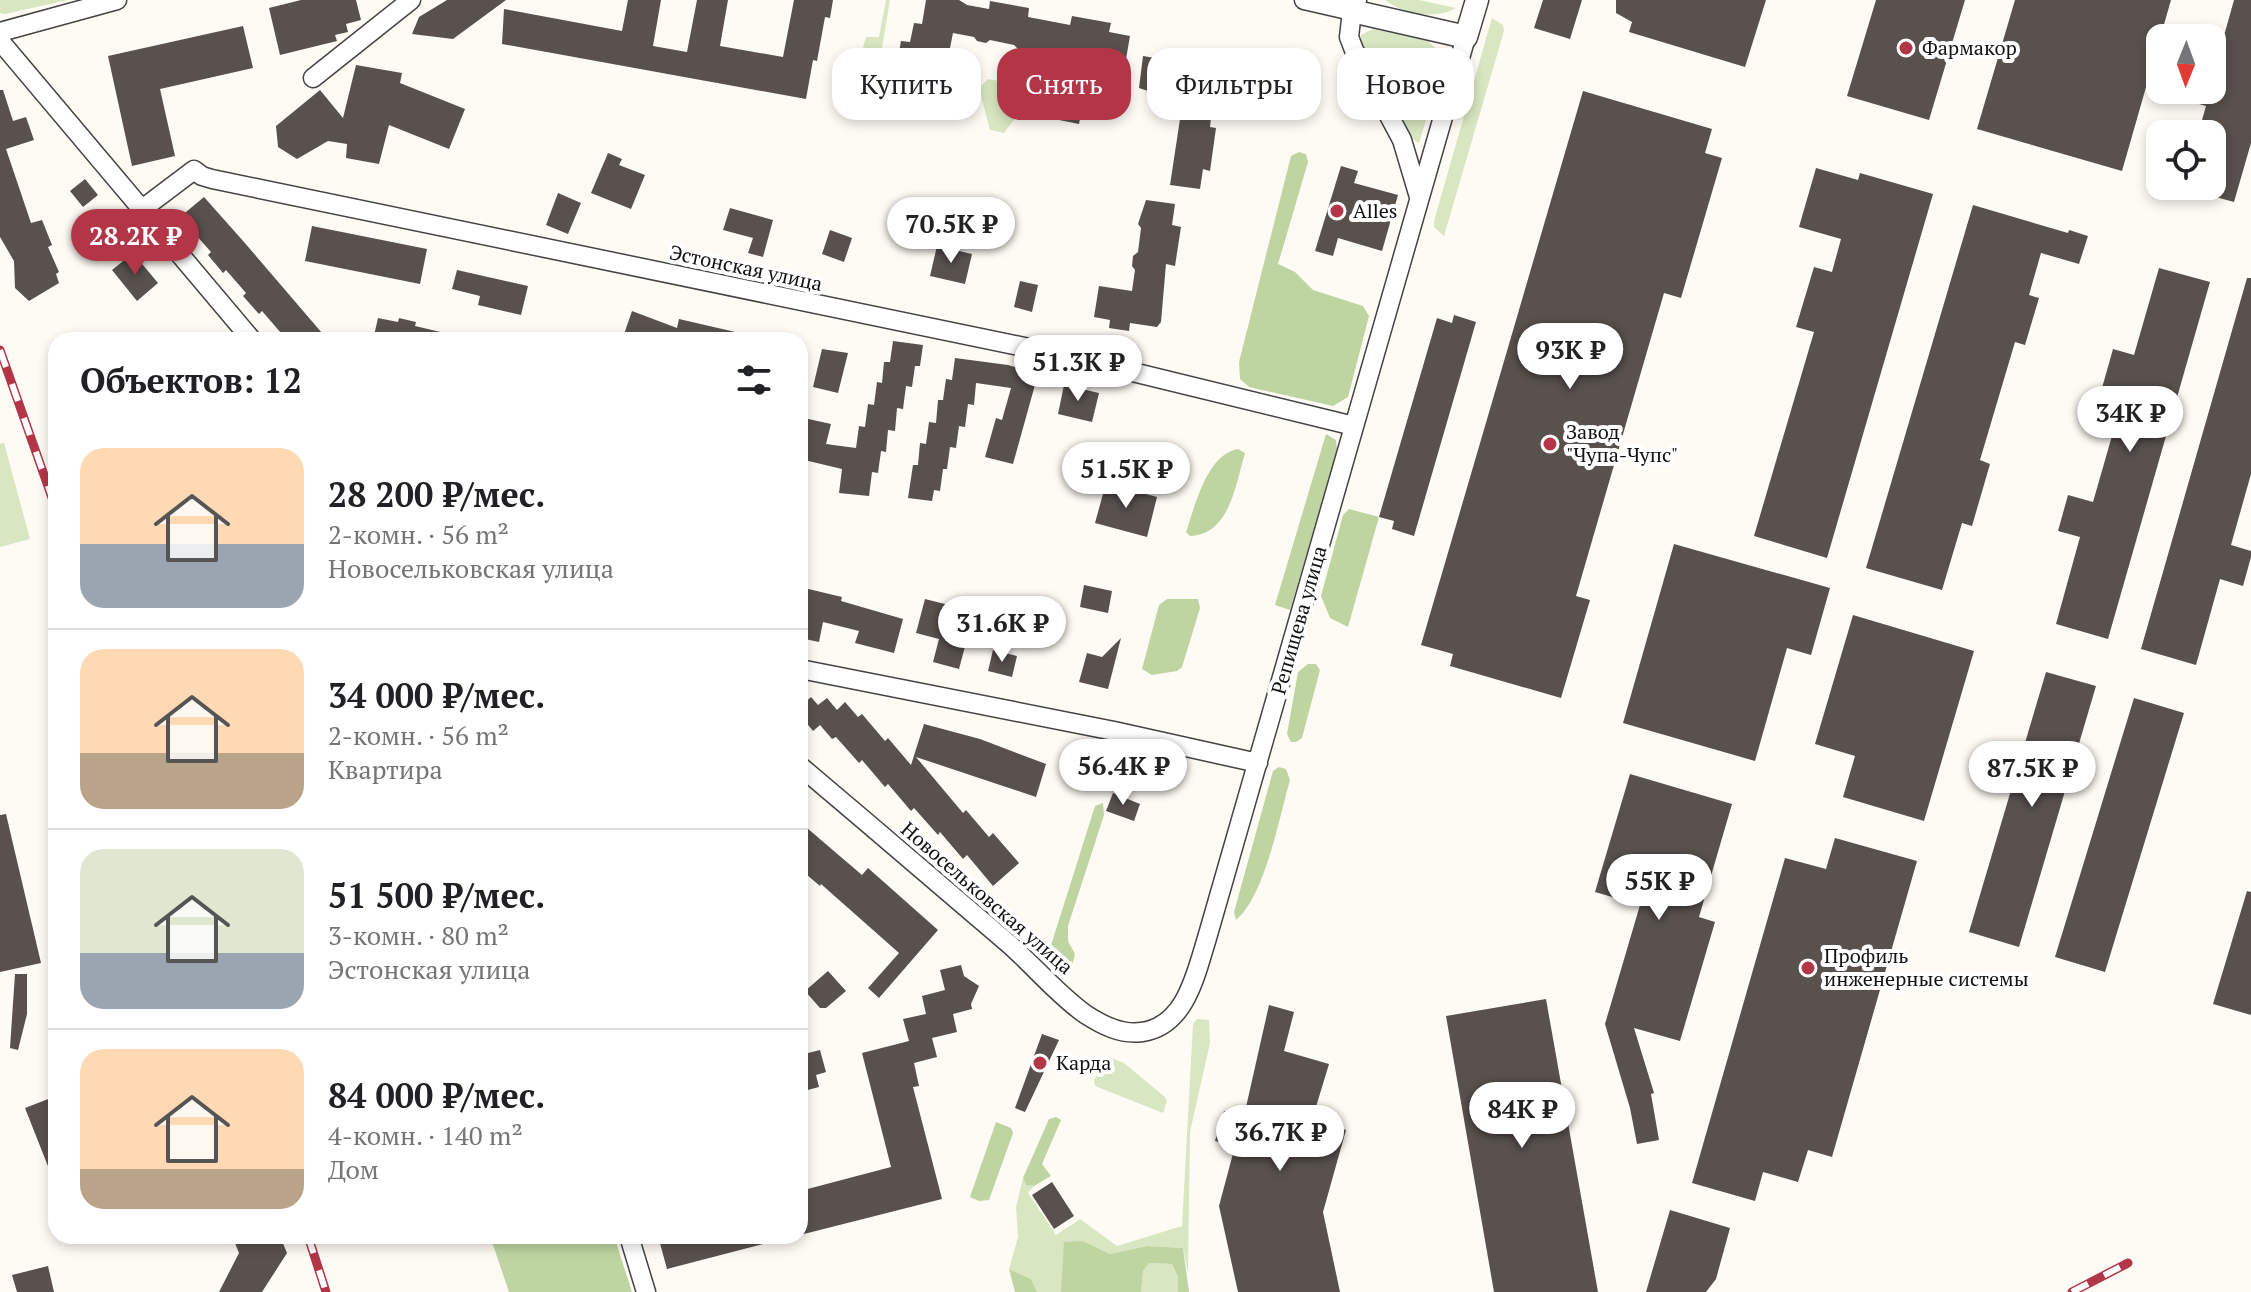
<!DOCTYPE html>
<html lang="ru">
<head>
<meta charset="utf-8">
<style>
	body { margin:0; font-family:"PT Serif",serif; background:#f6f6f6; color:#202124; height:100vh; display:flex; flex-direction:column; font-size:30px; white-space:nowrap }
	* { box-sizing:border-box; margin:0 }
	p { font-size:26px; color:#757577 }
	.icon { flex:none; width:44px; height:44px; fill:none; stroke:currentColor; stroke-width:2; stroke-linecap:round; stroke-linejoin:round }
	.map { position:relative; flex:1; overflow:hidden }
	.details { position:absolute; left:48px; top:332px; width:760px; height:912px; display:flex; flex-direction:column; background:#fff; border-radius:24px; box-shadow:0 4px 12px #0003 }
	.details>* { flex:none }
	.hud { position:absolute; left:832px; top:48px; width:760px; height:72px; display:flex; gap:16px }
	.needle { width:52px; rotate:181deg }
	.tools { position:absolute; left:2146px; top:24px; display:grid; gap:16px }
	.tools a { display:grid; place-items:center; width:80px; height:80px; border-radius:16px; background:#fff; box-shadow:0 4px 12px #0003; font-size:40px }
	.price { position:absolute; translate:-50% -68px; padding:0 18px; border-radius:28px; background:#fff; color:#222; font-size:26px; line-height:52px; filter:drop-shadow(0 2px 4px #0008) }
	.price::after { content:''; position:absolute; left:50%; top:48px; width:24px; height:18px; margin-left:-12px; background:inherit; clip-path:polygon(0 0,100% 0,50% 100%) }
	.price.active { background:#b33648; color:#fff }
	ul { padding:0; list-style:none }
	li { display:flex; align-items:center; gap:24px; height:200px; padding:0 32px }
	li+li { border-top:2px solid #e0e0e0 }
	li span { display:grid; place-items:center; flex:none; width:224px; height:160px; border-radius:24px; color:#555 }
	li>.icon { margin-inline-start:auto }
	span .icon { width:96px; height:96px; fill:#fffc; stroke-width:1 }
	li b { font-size:34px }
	h2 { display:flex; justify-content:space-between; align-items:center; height:96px; padding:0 32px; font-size:34px }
	.tag { padding:0 28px; border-radius:24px; background:#fff; box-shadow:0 4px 12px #0003; font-size:28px; line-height:72px }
	.tag.active { background:#b33648; color:#fff }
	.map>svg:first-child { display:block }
</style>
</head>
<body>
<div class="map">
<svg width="2251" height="1292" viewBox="0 0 2251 1292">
	<rect width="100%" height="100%" fill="#fefbf5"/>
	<!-- green -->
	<path fill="#d8e6c1" d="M0,0H68L5,14L0,13Z
		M886,0H890L881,54L862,51L866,37H879Z
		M1385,0H1419L1456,8C1436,20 1403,14 1385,0Z
		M1492,18L1503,25L1504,31L1444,236L1434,227V221Z
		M1373,29L1428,41L1440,53L1441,71L1419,143L1414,140L1361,42V35Z
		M861,60L879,63L875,87L861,81L858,73Z
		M988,79L1032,87L1031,97L1004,133L990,130L979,88Z
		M4,443L30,539L0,547V444Z
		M1197,1019L1209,1020L1210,1043L1190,1132L1188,1273L1183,1248L1147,1246L1110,1254L1083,1241L1064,1274L1061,1292H1037L1031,1279L1009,1269L1018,1237L1016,1207L1023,1178L1026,1185L1034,1186L1028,1193L1056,1235L1080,1219L1117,1246L1182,1226L1193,1024Z
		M1109,1057L1124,1063L1165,1097L1167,1101L1163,1113L1095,1086L1094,1080Z
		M1149,1263L1172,1264L1178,1277V1292H1141L1143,1271Z"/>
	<!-- forest -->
	<path fill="#bed5a2" d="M1299,152L1306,154L1308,162L1278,264L1295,272L1313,290L1363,306L1369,316L1348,397L1333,406L1249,387L1240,379L1239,362L1291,156Z
		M1326,434L1336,440L1337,450L1290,610L1275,605Z
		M1238,449L1245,453C1236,483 1230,535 1190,536L1186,532C1195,506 1207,454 1238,449Z
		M1349,509L1379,517L1348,627L1330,618L1321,596L1343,515Z
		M1167,599H1198L1200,608L1182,667L1177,671L1152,675L1142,669L1159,605Z
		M1308,664H1316L1320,670L1302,738L1296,742H1291L1287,734L1298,672Z
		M1279,767L1286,769L1290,780C1279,818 1265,896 1236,920L1234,912L1273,771Z
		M1103,803L1104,815L1068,926V941L1075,954L1071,971L1065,973L1047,958L1095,806Z
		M1056,1117L1061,1120L1042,1164L1051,1176L1034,1186L1026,1185L1023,1178L1049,1119Z
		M996,1122L1011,1128L1013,1133L989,1200L979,1201L970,1197Z
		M490,1236H614L632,1292H509Z
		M1083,1241L1110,1254L1147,1246L1183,1248L1189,1292H1178V1277L1172,1264L1149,1263L1143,1271L1141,1292H1061L1064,1242Z
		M1009,1269L1031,1279L1037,1292H1015Z"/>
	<!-- building -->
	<path fill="#58514e" d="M301,0H356L361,20L346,24L348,32L335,35L337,41L280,55L269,8Z
		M447,0H506L453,39L412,34L419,17Z
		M628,0H661L653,46L687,52L697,0H728L720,46L783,57L794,0H833L830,18L825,17L817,61L813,60L806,99L502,44L504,9L622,31Z
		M926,0H959L967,5L989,9L990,1L1029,8L1028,17L1070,25L1072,16L1111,23L1109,32L1130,36L1125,65L1099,64L1096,60L1072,55L1067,58L1058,57L1055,52L1032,48L1028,51L1018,49L1014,45L990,40L986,43L977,41L974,37L953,33L949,53L952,58L950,67L946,70L941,96L893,87L901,41L910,42L914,23L922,24Z
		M1543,0H1582L1570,39L1534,28Z
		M1616,0H1766L1745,67L1629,32L1632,22L1616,13Z
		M1876,0H1965L1929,120L1847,96Z
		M2015,0H2171L2122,171L1977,129Z
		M2234,0H2251V143L2234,202L2212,196V134H2198L2206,106L2164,94L2165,90H2212V68H2215Z
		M243,26L253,68L160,89L175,156L132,166L108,56Z
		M1173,53L1193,56L1192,63L1219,68L1222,73L1217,104L1212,108L1210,127L1216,128L1210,171L1203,169L1200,189L1170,185L1187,73L1160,95L1139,88L1143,56L1172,61Z
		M356,65L402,73L400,83L465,109L449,149L389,125L379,164L346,158L347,144L328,141L297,159L278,147L276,126L320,90L343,118Z
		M0,90H3L13,121L26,117L34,140L6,149L31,223L42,220L52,245L48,247L59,272L56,274L59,283L29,301L15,288L14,261L0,237Z
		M1583,91L1712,129L1705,153L1722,158L1681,298L1664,293L1576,596L1590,600L1561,698L1450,666L1453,654L1421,645Z
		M1063,100L1083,104L1079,124L1059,120Z
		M608,153L622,159L619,165L645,175L631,209L591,193Z
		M1341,166L1358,171L1354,183L1398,195L1382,251L1338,238L1333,256L1315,251Z
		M1816,168L1858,180L1860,173L1933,194L1827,558L1754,536L1814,332L1796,327L1814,267L1832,272L1841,239L1799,227Z
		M85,179L98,195L83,207L70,191Z
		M558,193L581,203L568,234L546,225Z
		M204,197L244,242L328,340H287L262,311L259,314L243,296L246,293L226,270L223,273L208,255L211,252L180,217Z
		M1146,200L1175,204L1172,225L1181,227L1175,266L1166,264L1161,322L1157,327L1130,323L1129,331L1109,328L1110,320L1094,317L1099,286L1132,291L1135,270L1132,266L1133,256L1138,252L1141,228L1138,224Z
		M1973,205L2068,233L2069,230L2088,236L2079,264L2041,253L2029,295L2039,298L2025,345L2015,342L1980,460L1990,464L1972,526L1962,523L1942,590L1866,568Z
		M730,208L773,220L763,257L748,253L753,238L723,230Z
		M312,226L427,249L420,284L305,261Z
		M830,230L852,238L844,262L822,254Z
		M937,246L972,254L965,284L930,276Z
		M133,253L158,283L137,301L112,270Z
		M2159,268L2210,282L2108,639L2056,624L2080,537L2058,531L2068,495L2093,502L2124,394L2102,388L2113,349L2134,355Z
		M457,270L528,286L521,315L478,305L480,296L452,289Z
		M2247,278H2251V474L2231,545L2251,551V557L2243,586L2220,579L2196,665L2141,649Z
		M1020,281L1038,285L1032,312L1014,307Z
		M632,311L677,328L679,319L744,334L743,340H622Z
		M1454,315L1476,322L1414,536L1392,529L1394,521L1379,517L1437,318L1452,323Z
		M378,318L398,322L399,318L416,322L415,326L449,334V340H373Z
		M893,341L923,345L920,366H915L912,387L906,386L903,409L897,408L895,431L888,430L886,452L881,451L878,473L872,472L869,496L839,493L842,469L800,459V436L804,418L831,424L826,444L856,448L859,426L865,427L868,404L874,405L877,382L882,383L884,362H890Z
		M822,349L848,353L838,393L813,387Z
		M955,358L1008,365L1038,374L1013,464L985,457L996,418L1002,420L1011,388L976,383L974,405L968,404L965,427L959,426L956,448L950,447L947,469H943L940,491L934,490L932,501L908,498L913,465H918L920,443L926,444L929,422L936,423L938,400H943L946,379L952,380Z
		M1064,385L1099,393L1092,422L1058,414Z
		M1106,483L1157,497L1147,537L1095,523Z
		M1674,544L1830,588L1811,655L1787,648L1755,761L1623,723Z
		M1084,585L1112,591L1108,613L1080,607Z
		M800,587L842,597L841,601L903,619L894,653L855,643L859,631L823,622L819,642L800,638Z
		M925,599L961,608L959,616L972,620L959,669L933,662L939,639L916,633Z
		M1853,615L1974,651L1924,821L1843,797L1855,756L1815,744Z
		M1121,638L1108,689L1079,682L1087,653L1102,657Z
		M993,650L1017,656L1012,677L988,671Z
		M2046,672L2096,686L2019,947L1969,932Z
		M811,697L818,705L827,698L837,710L845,702L858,717L862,714L885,741L888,738L911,765L924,724L980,739L1046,764L1036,797L916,757L963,813L966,810L989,837L993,833L1019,863L993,886L967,855L963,859L940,832L938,835L914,808L911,811L888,784L885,787L862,760L859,763L836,737L832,739L820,725L813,731L800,715V707Z
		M2134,698L2184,713L2105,972L2055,957Z
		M1630,774L1732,804L1699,917L1715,922L1680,1041L1634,1028L1654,1093L1651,1094L1659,1140L1637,1144L1630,1108L1605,1024L1640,905L1595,892Z
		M1113,793L1140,804L1134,821L1106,811Z
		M6,814L41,963L0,972V815Z
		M800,822L862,875L868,868L938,930L879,998L868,988L899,953L821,884L820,886L800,869Z
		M1835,838L1917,861L1832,1157L1808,1150L1798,1182L1763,1172L1755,1201L1692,1183L1785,858L1826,869Z
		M2247,891L2251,892V1015L2213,1004Z
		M961,965L964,976L979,986L971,1004L972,1009L953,1014L957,1032L932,1038L937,1057L914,1063L919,1086L913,1087L942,1199L800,1235V1191L891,1167L862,1053L909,1041L903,1019L926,1014L922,996L945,990L940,970Z
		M828,971L846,991L826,1008H820L805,991Z
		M15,974H27V1014L18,1050L10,1048Z
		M1546,999L1598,1292H1494L1446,1016Z
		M1269,1005L1294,1012L1284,1051L1329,1064L1312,1120L1346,1130L1323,1212L1340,1292H1238L1219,1206L1235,1146L1215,1141L1224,1111L1244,1116Z
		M1042,1034L1059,1040L1025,1112L1015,1108Z
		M820,1050L826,1072L816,1075L819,1087L800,1092V1055Z
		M56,1096V1184H55L25,1108Z
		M1052,1182L1074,1216L1054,1229L1032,1195Z
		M1670,1210L1730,1228L1716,1279L1706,1292H1646Z
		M232,1236H280L287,1253L262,1292H219L239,1253Z
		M658,1236H775V1241L667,1269Z
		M48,1266L54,1292H17L12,1275Z"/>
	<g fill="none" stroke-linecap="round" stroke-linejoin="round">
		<defs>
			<path id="minor" d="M1304,0L1352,11L1349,37L1354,50L1402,140L1419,197
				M0,32L117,0
				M0,41L252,340
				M313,78L411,0
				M141,210L194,170L202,176L212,179L1063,355L1354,426
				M800,669L1114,731L1258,763
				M800,766C870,825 939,884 1009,944C1034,966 1057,994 1085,1014C1102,1025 1121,1035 1142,1032C1186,1026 1196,973 1207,938L1466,37
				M629,1236L646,1292"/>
			<path id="tertiary" d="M1355,0L1352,11L1466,37L1477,0"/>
		</defs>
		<!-- minor casing -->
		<use href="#minor" stroke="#444" stroke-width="21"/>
		<!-- tertiary casing -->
		<use href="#tertiary" stroke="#444" stroke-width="25"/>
		<!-- minor -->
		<use href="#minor" stroke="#fff" stroke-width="18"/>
		<!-- tertiary -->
		<use href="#tertiary" stroke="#fff" stroke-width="22"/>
		<defs>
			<path id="rail" d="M0,350L56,509
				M308,1236L326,1292
				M2072,1292L2128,1263"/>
		</defs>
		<!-- rail casing -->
		<use href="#rail" stroke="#b33648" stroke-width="9"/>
		<!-- rail -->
		<use href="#rail" stroke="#fff" stroke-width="6" stroke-dasharray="18" stroke-linecap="butt"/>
	</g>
	<!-- markers -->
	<g fill="#b33648" stroke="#fff" stroke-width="3">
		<circle cx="1906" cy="48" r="8"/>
		<circle cx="1337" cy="211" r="8"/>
		<circle cx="1550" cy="444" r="8"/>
		<circle cx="1808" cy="968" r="8"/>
		<circle cx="1040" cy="1063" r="8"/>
	</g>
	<g text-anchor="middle" stroke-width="8" stroke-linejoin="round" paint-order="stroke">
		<!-- poi labels -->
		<g font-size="20" fill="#111" stroke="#fff" text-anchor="start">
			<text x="1922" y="55">Фармакор</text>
			<text x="1353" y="218">Alles</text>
			<text x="1566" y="439">Завод<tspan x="1566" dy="23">"Чупа-Чупс"</tspan></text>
			<text x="1824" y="963">Профиль<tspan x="1824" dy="23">инженерные системы</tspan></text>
			<text x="1056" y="1070">Карда</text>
		</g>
		<!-- street labels -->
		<g font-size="20" fill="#111" stroke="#fff">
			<text transform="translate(746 268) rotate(12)" y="7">Эстонская улица</text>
			<text transform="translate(1299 620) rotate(-74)" y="7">Репищева улица</text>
			<text transform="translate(987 898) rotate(41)" y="7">Новосельковская улица</text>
		</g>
	</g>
</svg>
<div class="tools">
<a><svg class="needle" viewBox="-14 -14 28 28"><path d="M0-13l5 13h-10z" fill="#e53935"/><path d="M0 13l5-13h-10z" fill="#757577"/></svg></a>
<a><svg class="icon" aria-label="locate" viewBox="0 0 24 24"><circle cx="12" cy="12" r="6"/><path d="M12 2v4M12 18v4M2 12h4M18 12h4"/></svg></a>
</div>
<b class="price" style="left:951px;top:265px">70.5K ₽</b>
<b class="price active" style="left:135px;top:277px">28.2K ₽</b>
<b class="price" style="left:1570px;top:391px">93K ₽</b>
<b class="price" style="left:1078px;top:403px">51.3K ₽</b>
<b class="price" style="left:2130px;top:454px">34K ₽</b>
<b class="price" style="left:1126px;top:510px">51.5K ₽</b>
<b class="price" style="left:1002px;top:664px">31.6K ₽</b>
<b class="price" style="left:1123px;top:807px">56.4K ₽</b>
<b class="price" style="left:2032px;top:809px">87.5K ₽</b>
<b class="price" style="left:1659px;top:922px">55K ₽</b>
<b class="price" style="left:1522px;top:1150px">84K ₽</b>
<b class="price" style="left:1280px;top:1173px">36.7K ₽</b>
<div class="hud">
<a class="tag">Купить</a>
<a class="tag active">Снять</a>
<a class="tag">Фильтры</a>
<a class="tag">Новое</a>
</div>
<section class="details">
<h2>Объектов: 12<svg class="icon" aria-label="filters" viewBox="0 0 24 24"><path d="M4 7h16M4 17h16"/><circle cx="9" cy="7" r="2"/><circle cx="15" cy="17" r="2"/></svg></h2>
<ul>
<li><span style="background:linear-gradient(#ffd9b3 60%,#9aa5b1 0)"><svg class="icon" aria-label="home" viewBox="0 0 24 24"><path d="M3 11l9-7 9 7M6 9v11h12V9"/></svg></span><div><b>28 200 ₽/мес.</b><p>2-комн. · 56 m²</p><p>Новосельковская улица</p></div></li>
<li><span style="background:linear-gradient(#ffd9b3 65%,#b9a48a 0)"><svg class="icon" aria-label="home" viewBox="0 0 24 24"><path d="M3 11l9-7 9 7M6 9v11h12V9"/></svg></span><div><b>34 000 ₽/мес.</b><p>2-комн. · 56 m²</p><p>Квартира</p></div></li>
<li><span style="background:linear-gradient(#dfe7d0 65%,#9aa5b1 0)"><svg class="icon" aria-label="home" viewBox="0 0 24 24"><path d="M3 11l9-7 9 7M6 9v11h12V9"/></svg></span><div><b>51 500 ₽/мес.</b><p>3-комн. · 80 m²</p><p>Эстонская улица</p></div></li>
<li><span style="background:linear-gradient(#ffd9b3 75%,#b9a48a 0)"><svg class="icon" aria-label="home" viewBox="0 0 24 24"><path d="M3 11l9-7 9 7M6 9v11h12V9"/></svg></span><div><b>84 000 ₽/мес.</b><p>4-комн. · 140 m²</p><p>Дом</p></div></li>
</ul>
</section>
</div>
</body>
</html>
